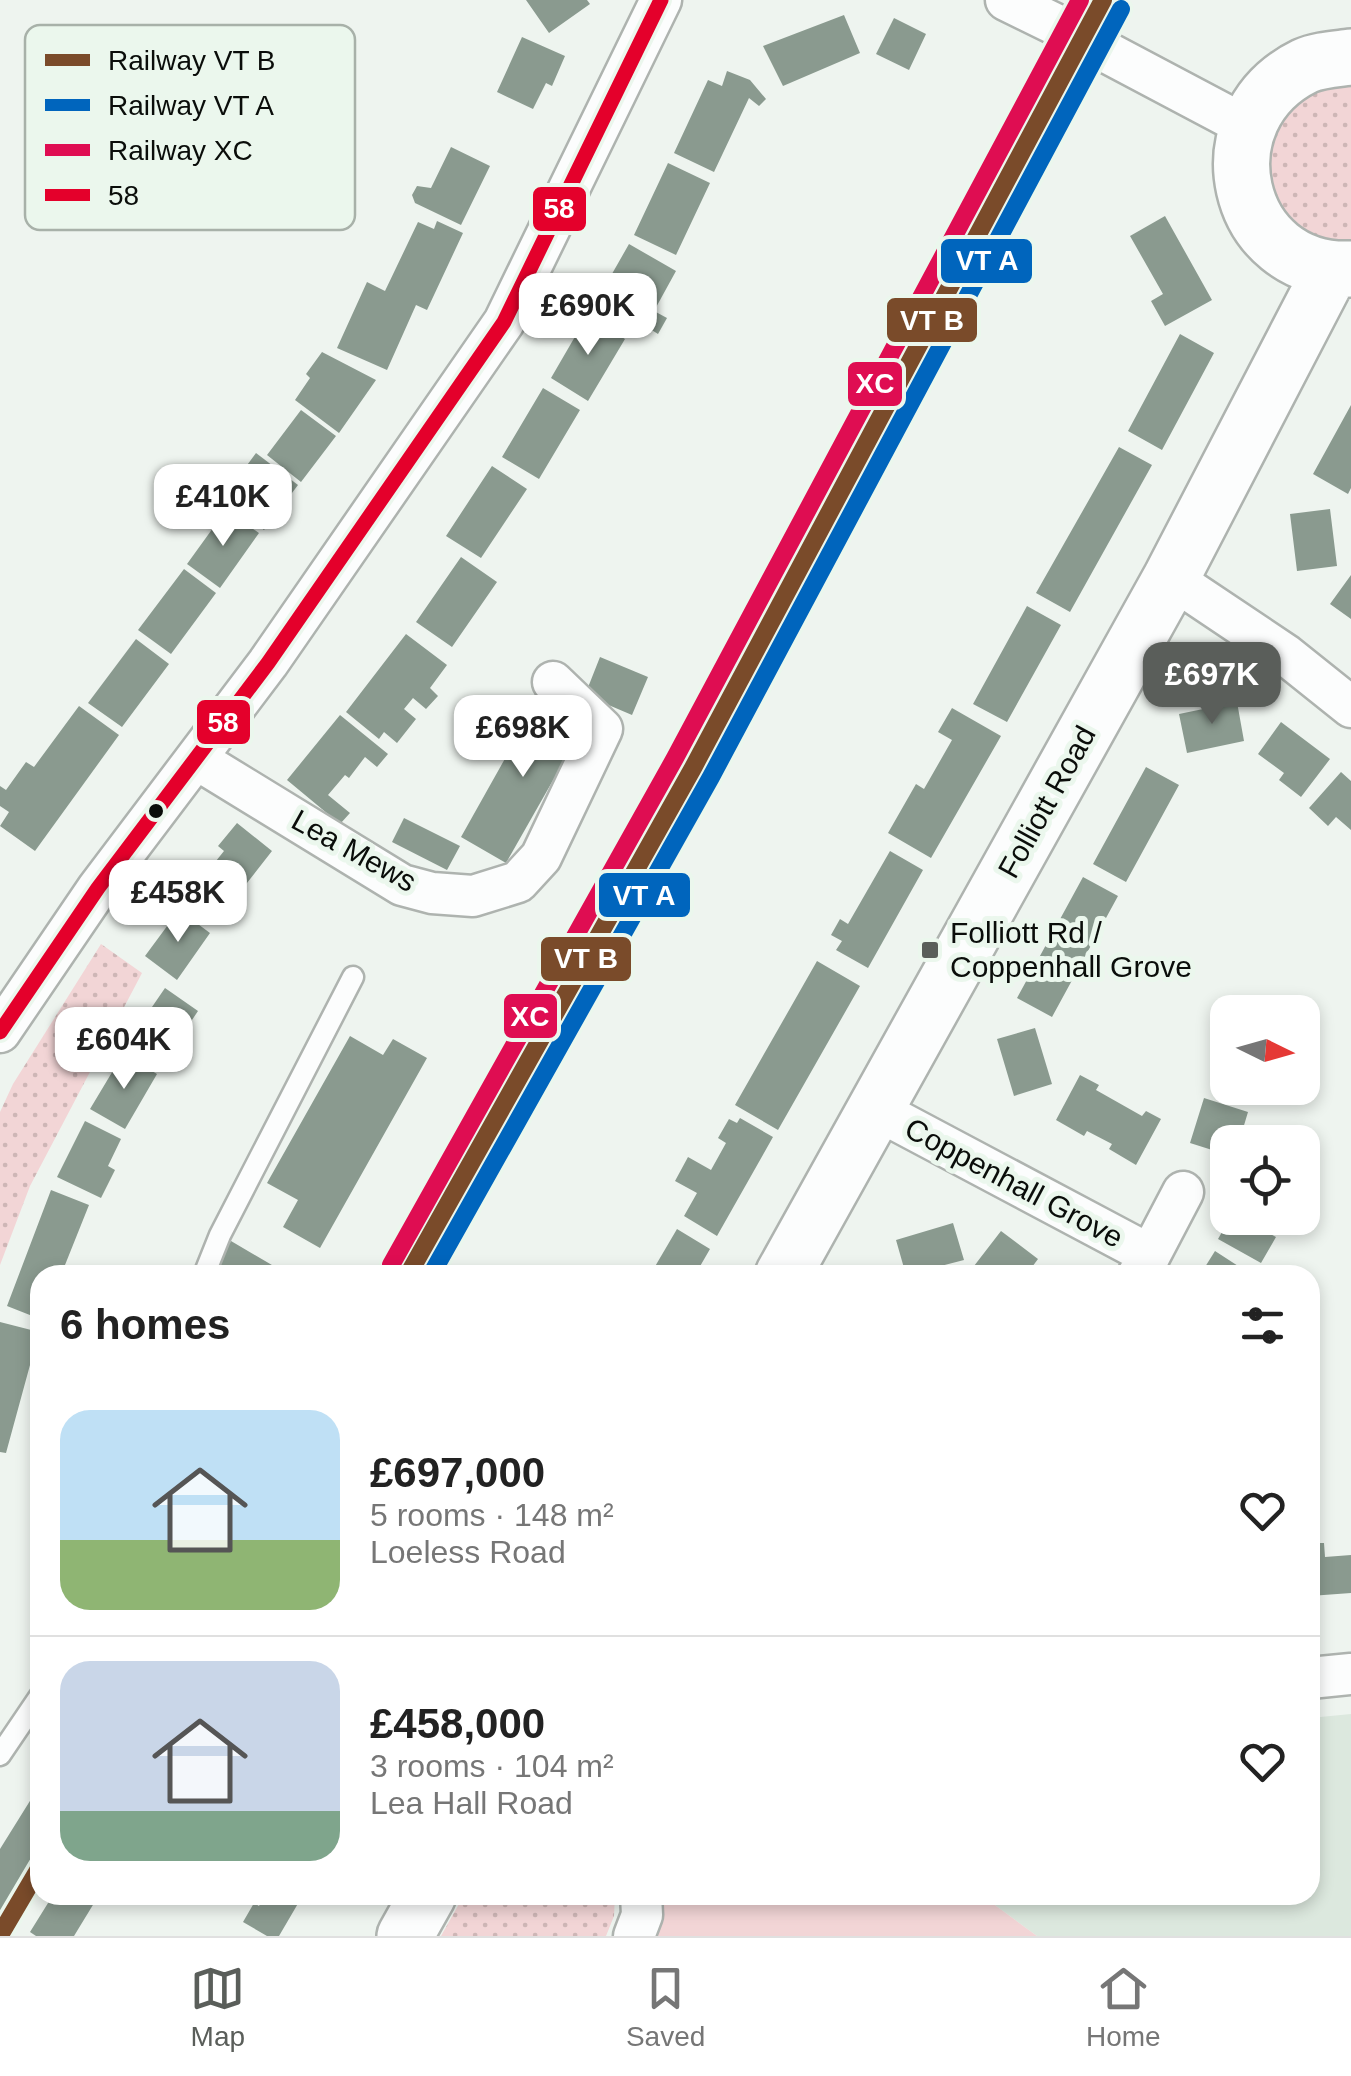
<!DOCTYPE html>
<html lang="en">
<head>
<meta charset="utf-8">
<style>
	body { margin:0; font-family:Helvetica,sans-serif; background:#f2f2f2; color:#222; height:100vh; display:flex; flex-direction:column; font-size:38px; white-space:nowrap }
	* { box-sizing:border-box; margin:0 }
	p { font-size:32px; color:#767676 }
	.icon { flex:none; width:55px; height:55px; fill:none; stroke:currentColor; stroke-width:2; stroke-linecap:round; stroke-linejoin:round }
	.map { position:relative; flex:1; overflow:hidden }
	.panel { position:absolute; left:30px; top:1265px; width:1290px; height:640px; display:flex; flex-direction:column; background:#fff; border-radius:30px; box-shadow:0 5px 15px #0003 }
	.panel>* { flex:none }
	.needle { width:65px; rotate:95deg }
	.controls { position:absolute; left:1210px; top:995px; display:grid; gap:20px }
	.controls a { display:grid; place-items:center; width:110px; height:110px; border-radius:20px; background:#fff; box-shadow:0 5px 15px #0003; font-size:50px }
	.price { position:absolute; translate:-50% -85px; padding:0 22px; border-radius:20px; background:#fff; color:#222; font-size:32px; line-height:65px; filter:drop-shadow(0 2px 5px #0008) }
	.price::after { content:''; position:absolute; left:50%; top:60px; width:30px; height:22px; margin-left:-15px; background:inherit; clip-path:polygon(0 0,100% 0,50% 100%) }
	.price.active { background:#5a5e5a; color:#fff }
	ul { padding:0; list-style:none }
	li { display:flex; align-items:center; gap:30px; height:250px; padding:0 30px }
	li+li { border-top:2px solid #e0e0e0 }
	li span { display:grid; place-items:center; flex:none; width:280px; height:200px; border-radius:30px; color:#555 }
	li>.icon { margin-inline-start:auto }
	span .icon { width:120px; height:120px; fill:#fffc; stroke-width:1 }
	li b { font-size:42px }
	h2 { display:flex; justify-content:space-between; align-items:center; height:120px; padding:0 30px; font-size:42px }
	.tab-bar { display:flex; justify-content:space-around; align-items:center; height:140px; border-top:2px solid #e0e0e0; background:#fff; font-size:28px; color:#767676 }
	.tab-bar a { display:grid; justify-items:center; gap:5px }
	.tab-bar .active { color:#5a5e5a }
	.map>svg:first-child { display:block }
</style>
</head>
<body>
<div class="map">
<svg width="1351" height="1936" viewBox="0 0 1351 1936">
	<defs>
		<pattern id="grass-dots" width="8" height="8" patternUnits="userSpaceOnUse" patternTransform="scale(2.5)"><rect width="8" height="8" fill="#f2d5d6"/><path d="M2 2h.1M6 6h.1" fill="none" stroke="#ceb6b6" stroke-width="1.8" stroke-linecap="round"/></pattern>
	</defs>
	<rect width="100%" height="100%" fill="#eef4ef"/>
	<!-- built -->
	<path fill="#dce8de" d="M1351,1714V1936H1037L981,1895H1310V1718Z"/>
	<!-- grass -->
	<path fill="url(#grass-dots)" d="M1351,82V250C1339,247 1323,247 1313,241C1254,210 1250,131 1306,94C1317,86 1337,85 1351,82Z
		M101,944L142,973L30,1186L0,1265V1112L13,1084Z
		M464,1895H615L614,1916L606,1936H441Z"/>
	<!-- park -->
	<path fill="#f2d5d6" d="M659,1895H981L1037,1936H654Z"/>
	<!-- building -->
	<path fill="#8a9a8f" d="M526,0H587L590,4L549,33Z
		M844,15L860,53L783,86L763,46Z
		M894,18L926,34L909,70L876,54Z
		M522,37L565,56L552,86L546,83L533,109L497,92Z
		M727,71L750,80L766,99L759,106L749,98L714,172L674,153L708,80L722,86Z
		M451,147L490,166L461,225L415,203L412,195L417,186L431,188Z
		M668,163L710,183L676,255L634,235Z
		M1165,216L1212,300L1165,326L1151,301L1163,294L1130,236Z
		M437,221L463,233L427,310L416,305L387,370L337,348L367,282L385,291L418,222L434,229Z
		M629,244L676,271L654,311L667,318L658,334L647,327L641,338L592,309Z
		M587,316L625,339L588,401L551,378Z
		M1180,334L1214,353L1162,450L1128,431Z
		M322,352L376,380L339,433L295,400L310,378L306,374Z
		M543,388L580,410L539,479L502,457Z
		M1351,405V488L1348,494L1313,474Z
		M301,410L336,436L301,482L267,455Z
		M1119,447L1152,465L1070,612L1036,593Z
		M256,453L298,485L264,530L222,499Z
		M492,466L527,489L481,558L446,536Z
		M1330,509L1337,566L1297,571L1290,514Z
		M226,510L259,533L220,588L187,564Z
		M461,557L497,582L452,647L416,622Z
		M184,569L216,593L171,654L138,630Z
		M1351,575V619L1330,604Z
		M1027,606L1061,625L1007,722L973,704Z
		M406,634L447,665L430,688L438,696L426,709L413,698L404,709L416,719L397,743L384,732L379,739L346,712Z
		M136,639L169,664L122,727L88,703Z
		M600,657L648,677L632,715L585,695Z
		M539,698L585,724L506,863L461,837Z
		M1237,702L1244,741L1187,753L1179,714Z
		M79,706L119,735L35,851L0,826L9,812L0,806V786L6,790L26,762L34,767Z
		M952,708L1001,736L931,858L888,833L916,784L924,789L952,740L938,732Z
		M340,715L388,754L377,767L365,757L349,778L345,775L328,795L350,813L340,824L287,780Z
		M1281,722L1330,759L1301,797L1279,780L1284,773L1258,754Z
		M1146,767L1179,785L1126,882L1093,864Z
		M1341,772L1351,781V830L1336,817L1328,826L1309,808Z
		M404,818L460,846L447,870L392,842Z
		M237,823L272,851L218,920L188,896L224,851L218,846Z
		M890,851L923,870L868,968L836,950L842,941L831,935L840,919L848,924Z
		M1083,877L1118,896L1052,1017L1017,998Z
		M179,910L210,933L177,980L145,956Z
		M817,961L860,986L778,1130L735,1105Z
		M165,988L198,1011L162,1065L128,1042Z
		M1035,1028L1052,1084L1014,1096L997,1039Z
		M350,1036L383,1055L393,1039L427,1058L320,1248L283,1227L298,1200L267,1183Z
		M123,1054L157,1074L125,1129L90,1109Z
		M1080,1075L1099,1085L1096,1090L1142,1116L1146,1111L1161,1119L1136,1165L1109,1149L1112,1144L1087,1131L1084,1136L1056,1120Z
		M1204,1098L1248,1112L1239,1142H1228V1155L1190,1143Z
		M740,1118L773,1137L717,1236L684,1216L697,1193L675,1181L688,1157L711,1170L726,1143L718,1138L729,1119L737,1123Z
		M85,1121L121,1139L108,1166L115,1170L101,1198L57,1177Z
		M51,1190L89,1205L61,1275H40V1319L7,1306Z
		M1230,1218H1268L1261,1229L1276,1237L1261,1263L1218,1239Z
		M953,1223L964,1260L906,1275L896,1240Z
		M677,1229L710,1249L695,1275H650Z
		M1001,1231L1038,1259L1026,1275H985L974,1266Z
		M231,1241L289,1275H223L214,1270Z
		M1215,1251L1252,1275H1200Z
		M0,1322L39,1332L6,1453L0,1452Z
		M1310,1543H1324L1325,1557L1351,1555V1593L1310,1596Z
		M38,1788L40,1851L0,1917V1849Z
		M53,1895H99L74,1936H36L30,1932Z
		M265,1895H303L279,1936H267L243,1922L254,1903L259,1906Z"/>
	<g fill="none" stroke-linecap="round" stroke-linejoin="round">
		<defs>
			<path id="lane" d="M204,1275L220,1235L353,977
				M0,1755L40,1696"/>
			<path id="street" d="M1006,0L1059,26
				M1093,45L1246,126
				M1171,578L1286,655L1351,707
				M198,760L402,885L432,893L473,896L518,882L541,857L602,729L553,682
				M0,1032L98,888L268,663L504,322L661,0
				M877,1110L1150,1255L1138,1275
				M1150,1255L1183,1192
				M1310,1678L1351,1674
				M634,1936L642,1915L641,1895"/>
			<path id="secondary" d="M1351,57C1337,59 1318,60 1305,66C1199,118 1234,274 1351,269
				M783,1275L1171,578L1331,270
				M405,1936L428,1895"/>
		</defs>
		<!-- lane casing -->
		<use href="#lane" stroke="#aeb3af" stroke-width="25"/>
		<!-- street casing -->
		<use href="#street" stroke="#aeb3af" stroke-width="45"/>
		<!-- secondary casing -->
		<use href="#secondary" stroke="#aeb3af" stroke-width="60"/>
		<!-- lane -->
		<use href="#lane" stroke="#fcfdfd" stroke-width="20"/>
		<!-- street -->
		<use href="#street" stroke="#fcfdfd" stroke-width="40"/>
		<!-- secondary -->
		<use href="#secondary" stroke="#fcfdfd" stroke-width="55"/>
		<defs>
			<path id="bus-1" d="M0,1032L98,888L268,663L504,322L661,0"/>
		</defs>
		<!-- bus-1 casing -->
		<use href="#bus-1" stroke="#ebf7ed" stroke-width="22"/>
		<!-- bus-1 -->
		<use href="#bus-1" stroke="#e4002b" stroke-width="15"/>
		<defs>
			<path id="rail-1" d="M408,1275L693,768L1103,0
				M0,1935L40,1867"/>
			<path id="rail-2" d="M431,1275L711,777L1121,9"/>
			<path id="rail-3" d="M391,1265L675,758L1080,0"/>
		</defs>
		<!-- rail-1 casing -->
		<use href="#rail-1" stroke="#ebf7ed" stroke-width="25"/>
		<!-- rail-2 casing -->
		<use href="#rail-2" stroke="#ebf7ed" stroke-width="25"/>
		<!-- rail-3 casing -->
		<use href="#rail-3" stroke="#ebf7ed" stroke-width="25"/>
		<!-- rail-1 -->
		<use href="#rail-1" stroke="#7a4b2a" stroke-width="18"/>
		<!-- rail-2 -->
		<use href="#rail-2" stroke="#0065bd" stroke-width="18"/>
		<!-- rail-3 -->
		<use href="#rail-3" stroke="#df0d52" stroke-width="18"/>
	</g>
	<!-- markers -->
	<circle fill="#0a0d0a" stroke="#ebf7ed" stroke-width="4" cx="156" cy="811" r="9"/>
	<rect fill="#5a5e5a" stroke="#ebf7ed" stroke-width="4" x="920" y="940" width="20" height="20" rx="5"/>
	<g text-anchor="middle" stroke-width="10" stroke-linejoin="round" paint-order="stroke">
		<!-- street labels -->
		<g font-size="30" fill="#0a0d0a" stroke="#ebf7ed">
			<text transform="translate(1047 802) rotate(-61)" y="10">Folliott Road</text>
			<text transform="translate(354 851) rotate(29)" y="10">Lea Mews</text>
			<text transform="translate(1014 1183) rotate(28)" y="10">Coppenhall Grove</text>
		</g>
		<!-- poi labels -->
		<g font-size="30" fill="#0a0d0a" stroke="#ebf7ed" text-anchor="start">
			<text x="950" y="943">Folliott Rd /<tspan x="950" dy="34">Coppenhall Grove</tspan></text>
		</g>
	</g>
	<!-- legend -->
	<rect x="25" y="25" width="330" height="205" rx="15" fill="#ebf7ed" stroke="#a8b1a9" stroke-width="2.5"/>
	<rect x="45" y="54" width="45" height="12" fill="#7a4b2a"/>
	<rect x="45" y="99" width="45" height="12" fill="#0065bd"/>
	<rect x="45" y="144" width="45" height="12" fill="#df0d52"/>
	<rect x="45" y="189" width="45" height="12" fill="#e4002b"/>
	<g font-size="28" fill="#0a0d0a">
		<text x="108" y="70">Railway VT B</text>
		<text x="108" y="115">Railway VT A</text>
		<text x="108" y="160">Railway XC</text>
		<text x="108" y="205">58</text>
	</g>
	<g stroke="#ebf7ed" stroke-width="4">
		<rect x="531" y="185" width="57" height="48" rx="10" fill="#e4002b"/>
		<rect x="939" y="237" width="95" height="48" rx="10" fill="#0065bd"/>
		<rect x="885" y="296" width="94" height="48" rx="10" fill="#7a4b2a"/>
		<rect x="846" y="360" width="58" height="48" rx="10" fill="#df0d52"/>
		<rect x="195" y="698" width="57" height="48" rx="10" fill="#e4002b"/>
		<rect x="597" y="871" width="95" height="48" rx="10" fill="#0065bd"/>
		<rect x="539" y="935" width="94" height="48" rx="10" fill="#7a4b2a"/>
		<rect x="502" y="992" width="57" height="48" rx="10" fill="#df0d52"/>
	</g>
	<g font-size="28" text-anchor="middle" font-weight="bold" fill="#fff">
		<text x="559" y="218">58</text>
		<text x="987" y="270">VT A</text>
		<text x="932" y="330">VT B</text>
		<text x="875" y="393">XC</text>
		<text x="223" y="732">58</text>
		<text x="644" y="905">VT A</text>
		<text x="586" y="968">VT B</text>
		<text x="530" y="1026">XC</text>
	</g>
</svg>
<div class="controls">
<a><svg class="needle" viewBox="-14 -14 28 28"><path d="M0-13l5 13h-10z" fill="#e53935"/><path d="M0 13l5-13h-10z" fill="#767676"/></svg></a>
<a><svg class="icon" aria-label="locate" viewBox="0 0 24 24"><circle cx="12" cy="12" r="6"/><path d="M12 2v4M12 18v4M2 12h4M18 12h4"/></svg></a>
</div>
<b class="price" style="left:588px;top:358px">£690K</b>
<b class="price" style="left:223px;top:549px">£410K</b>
<b class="price active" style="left:1212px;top:727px">£697K</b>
<b class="price" style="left:523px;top:780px">£698K</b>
<b class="price" style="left:178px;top:945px">£458K</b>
<b class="price" style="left:124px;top:1092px">£604K</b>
<section class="panel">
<h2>6 homes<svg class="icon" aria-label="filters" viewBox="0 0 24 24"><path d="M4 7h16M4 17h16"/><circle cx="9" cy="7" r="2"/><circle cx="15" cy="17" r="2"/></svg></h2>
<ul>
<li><span style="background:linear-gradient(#bfe0f5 65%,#8fb573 0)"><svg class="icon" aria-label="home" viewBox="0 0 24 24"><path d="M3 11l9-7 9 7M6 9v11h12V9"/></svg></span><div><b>£697,000</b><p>5 rooms · 148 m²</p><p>Loeless Road</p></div><svg class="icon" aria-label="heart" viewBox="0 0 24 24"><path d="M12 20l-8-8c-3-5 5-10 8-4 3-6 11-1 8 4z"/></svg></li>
<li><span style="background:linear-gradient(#c9d6e8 75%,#7fa58c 0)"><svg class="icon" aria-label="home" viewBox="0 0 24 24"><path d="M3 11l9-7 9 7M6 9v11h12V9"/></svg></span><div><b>£458,000</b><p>3 rooms · 104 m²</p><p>Lea Hall Road</p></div><svg class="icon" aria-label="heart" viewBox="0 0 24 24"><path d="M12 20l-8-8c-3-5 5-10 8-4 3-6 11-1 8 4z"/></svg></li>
</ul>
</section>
</div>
<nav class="tab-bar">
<a class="active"><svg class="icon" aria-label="map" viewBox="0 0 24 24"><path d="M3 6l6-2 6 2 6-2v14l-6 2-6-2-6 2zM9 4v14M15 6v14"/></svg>Map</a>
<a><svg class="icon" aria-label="saved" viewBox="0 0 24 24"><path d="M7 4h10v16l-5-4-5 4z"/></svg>Saved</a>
<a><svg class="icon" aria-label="home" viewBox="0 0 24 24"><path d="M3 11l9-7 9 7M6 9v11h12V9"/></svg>Home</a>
</nav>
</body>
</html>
